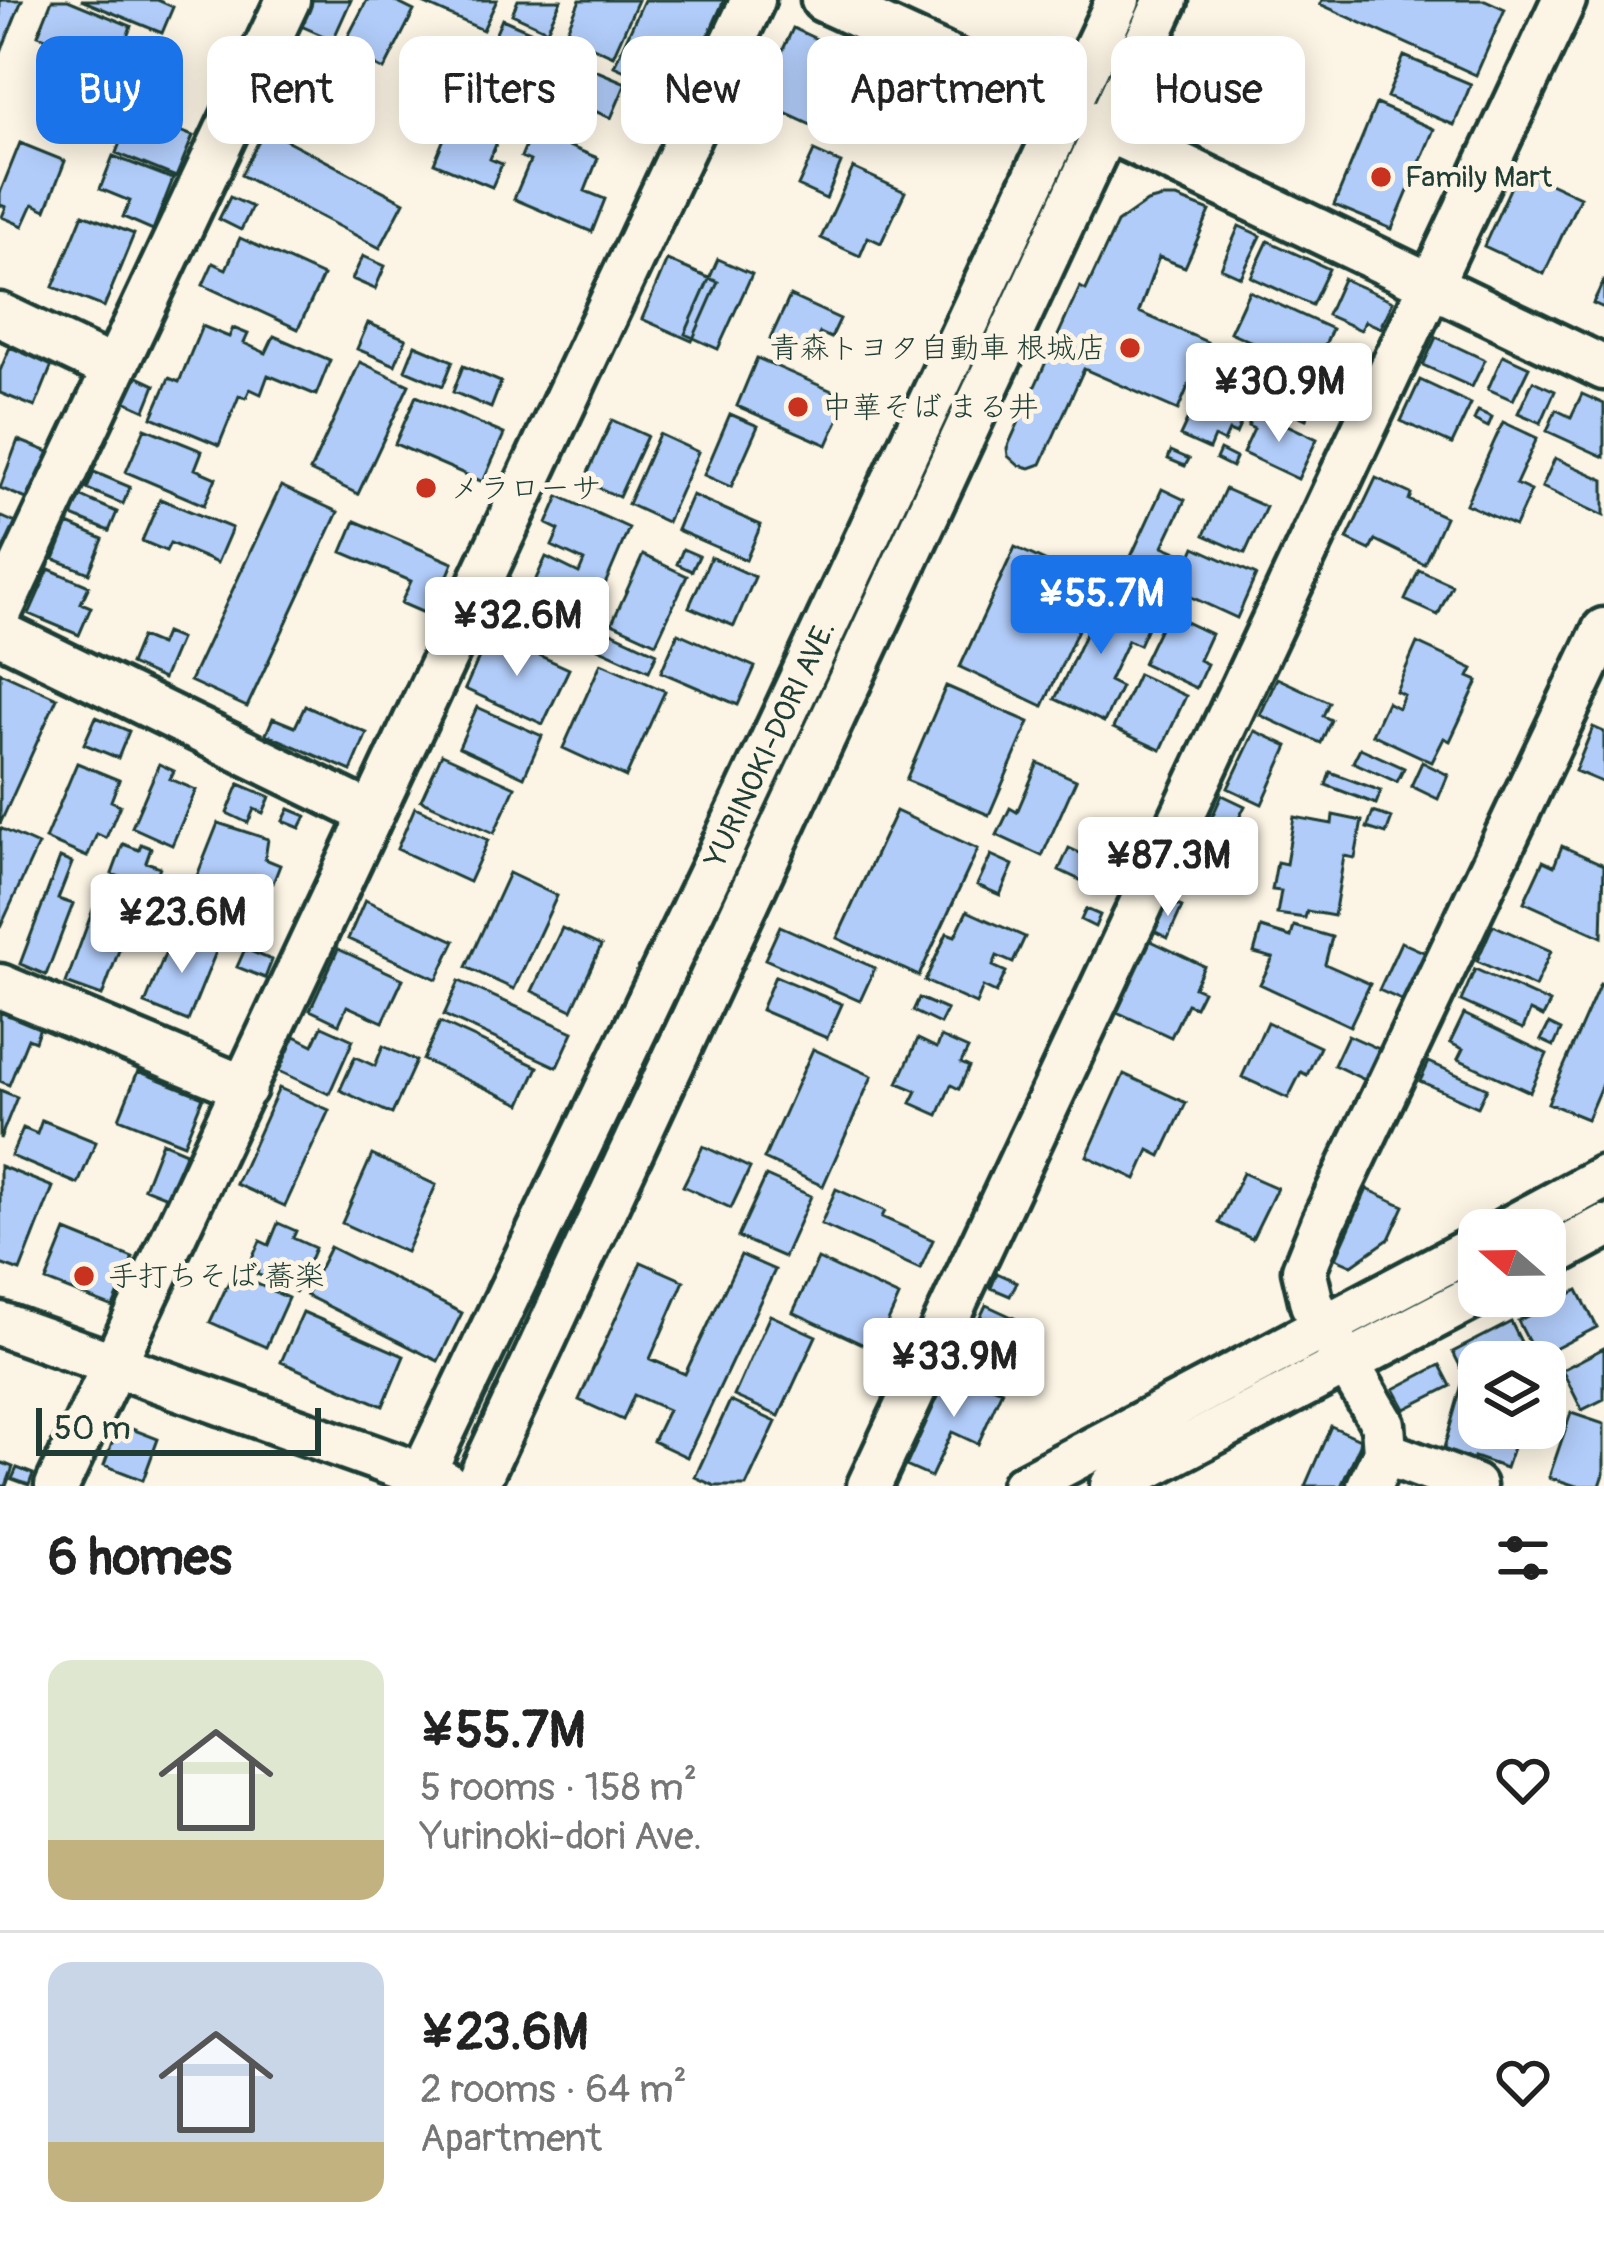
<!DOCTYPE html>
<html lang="en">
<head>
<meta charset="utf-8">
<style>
	body { margin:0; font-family:Pangolin,"Klee One",sans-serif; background:#f6f6f6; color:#222; height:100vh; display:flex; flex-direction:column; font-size:45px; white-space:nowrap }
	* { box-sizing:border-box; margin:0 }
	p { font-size:39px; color:#767676 }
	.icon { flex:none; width:66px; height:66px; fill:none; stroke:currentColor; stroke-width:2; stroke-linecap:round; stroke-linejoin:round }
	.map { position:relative; height:1486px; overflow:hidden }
	.sheet { display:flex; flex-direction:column; background:#fff; flex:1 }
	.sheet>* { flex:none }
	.banner { position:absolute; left:36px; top:36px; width:1533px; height:108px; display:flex; gap:24px }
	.needle { width:78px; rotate:290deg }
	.controls { position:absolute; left:1458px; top:1209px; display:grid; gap:24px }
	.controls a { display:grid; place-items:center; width:108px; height:108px; border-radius:24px; background:#fff; box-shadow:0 6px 30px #0003; font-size:60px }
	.scale { position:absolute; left:36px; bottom:30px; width:285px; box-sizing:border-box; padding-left:12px; border:6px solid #1f3d34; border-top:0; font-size:33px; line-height:42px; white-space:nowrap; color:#1f3d34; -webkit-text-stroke:9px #fcf5e5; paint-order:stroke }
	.price { position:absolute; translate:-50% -102px; padding:0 27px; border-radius:12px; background:#fff; color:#222; font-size:39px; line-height:78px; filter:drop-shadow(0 3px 6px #0008) }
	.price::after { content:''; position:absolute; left:50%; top:72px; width:36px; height:27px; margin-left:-18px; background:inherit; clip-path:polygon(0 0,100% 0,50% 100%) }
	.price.on { background:#1a73e8; color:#fff }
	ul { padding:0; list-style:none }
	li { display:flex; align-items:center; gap:36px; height:300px; padding:0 48px }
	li+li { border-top:3px solid #e0e0e0 }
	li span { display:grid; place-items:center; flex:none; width:336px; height:240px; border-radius:24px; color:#555 }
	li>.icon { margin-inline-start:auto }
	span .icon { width:144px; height:144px; fill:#fffc; stroke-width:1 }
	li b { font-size:51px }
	h2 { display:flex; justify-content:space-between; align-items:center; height:144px; padding:0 48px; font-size:51px }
	.chip { padding:0 42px; border-radius:24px; background:#fff; box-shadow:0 6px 30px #0003; font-size:42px; line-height:108px }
	.chip.on { background:#1a73e8; color:#fff }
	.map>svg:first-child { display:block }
</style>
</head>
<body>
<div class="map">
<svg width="1604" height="1486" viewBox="0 0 1604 1486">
	<rect width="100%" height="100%" fill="#fcf5e5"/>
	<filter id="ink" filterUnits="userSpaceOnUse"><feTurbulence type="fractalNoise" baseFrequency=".00833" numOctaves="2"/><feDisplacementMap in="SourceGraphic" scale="24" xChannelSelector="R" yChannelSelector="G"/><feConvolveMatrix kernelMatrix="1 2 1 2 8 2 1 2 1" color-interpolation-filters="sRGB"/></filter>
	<g filter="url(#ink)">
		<!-- building -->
		<path fill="#b1ccf9" stroke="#1f3d34" stroke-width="3" d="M0,0H22L0,54Z
			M52,0H68L131,26L125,43L134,47L124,69L38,35Z
			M81,0H157L173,7L162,33Z
			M310,0H351L333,40L299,25Z
			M367,0H392L414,11L384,70L342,48Z
			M425,0H497L483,30L423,3Z
			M518,0H561L547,30L512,14Z
			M580,0H638L613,56L565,34Z
			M644,0H724L681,96L614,66Z
			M1322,0H1485L1505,9L1476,75L1320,4Z
			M502,19L530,31L512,75L483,64Z
			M793,28L880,69L846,141L759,101Z
			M552,52L626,83L611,118L537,87Z
			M1404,56L1471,84L1454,125L1387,97Z
			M71,70L124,91L119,104L133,110L136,103L173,118L170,127L193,136L176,177L116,153L124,132L57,104Z
			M469,77L501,90L497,99L512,105L490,159L502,164L492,187L434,163Z
			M1376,104L1434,129L1392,229L1334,205Z
			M265,129L404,202L380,248L241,175Z
			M532,131L598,158L585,191L605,199L592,232L514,199L530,161L521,157Z
			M20,143L65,161L46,210L33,204L23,226L2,217L6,207L0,205V193Z
			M814,151L841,163L826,199L798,186Z
			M113,156L173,179L153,230L123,217L130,201L100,189Z
			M853,168L905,192L881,243L868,237L860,256L821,238Z
			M1519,169L1580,197L1544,274L1484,246Z
			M230,197L252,207L241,230L219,219Z
			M1162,198H1177L1210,211L1185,267L1159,257L1139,312L1207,342L1178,410L1084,369L1041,464L1030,468L1018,465L1008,456L1007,448L1080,287L1086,290L1117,223L1147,202Z
			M83,214L134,234L104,307L53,287Z
			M1239,226L1261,236L1241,277L1221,268Z
			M240,238L323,276L298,329L203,285L213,263L226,269Z
			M1268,241L1329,269L1312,305L1251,277Z
			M363,256L385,266L375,289L352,279Z
			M718,259L752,274L718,349L685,334Z
			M667,260L718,282L692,341L642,319Z
			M1343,279L1393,301L1381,328L1365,321L1361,330L1327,315Z
			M1604,280V308L1593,303Z
			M1249,291L1332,329L1314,370L1230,332Z
			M790,296L840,319L831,338L820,333L813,347L803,343L799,352L770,339Z
			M368,323L406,339L395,365L357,349Z
			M202,326L229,337L233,328L248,334L244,343L266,353L274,336L330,360L316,395L268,375L261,394L250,389L246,398L239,396L219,445L152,417L169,378L179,382Z
			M1436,337L1485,360L1472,387L1423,365Z
			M415,345L453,361L443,386L405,370Z
			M10,347L52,365L35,407L0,393V371Z
			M1220,352L1317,396L1306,419L1209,375Z
			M1503,355L1529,367L1513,400L1488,389Z
			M757,358L848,398L827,445L737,406Z
			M360,362L409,385L358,494L310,471Z
			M463,366L501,382L491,408L453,392Z
			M136,376L155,385L145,410L125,401Z
			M1420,380L1471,404L1452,444L1401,421Z
			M1533,381L1555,391L1541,423L1518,413Z
			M1203,386L1248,407L1236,434L1229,431L1224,442L1214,437L1209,449L1180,436Z
			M1582,394L1604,404V457L1547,431L1556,410L1571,417Z
			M416,396L504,434L483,482L395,444Z
			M1255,410L1317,439L1298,479L1243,453L1254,429L1248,426Z
			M1478,411L1492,417L1488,427L1474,420Z
			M730,414L758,426L731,487L704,475Z
			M612,420L647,436L619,497L584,481Z
			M1503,422L1537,438L1516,484L1531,491L1515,526L1466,504Z
			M145,428L202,451L195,469L216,478L204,505L126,472Z
			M659,434L698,452L667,522L628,504Z
			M18,440L49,452L29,500L0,488Z
			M1220,450L1236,458L1232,467L1216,459Z
			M1171,451L1189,459L1185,466L1168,459Z
			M1555,458L1604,480V516L1542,487Z
			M94,472L130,487L123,504L87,489Z
			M1376,478L1411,494L1409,500L1445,517L1424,564L1375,540L1370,550L1347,539Z
			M281,486L338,512L247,707L190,681Z
			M1162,489L1185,500L1163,546L1179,553L1162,591L1123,574Z
			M1225,489L1266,507L1245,553L1204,535Z
			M692,495L761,525L746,560L677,530Z
			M80,496L117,512L109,531L72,516Z
			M559,496L629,528L591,617L531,590L546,557L579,573L584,561L552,546L559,530L547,524Z
			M160,499L232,528L217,563L170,543L166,551L142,541Z
			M0,516L16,523L1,558H0Z
			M355,521L453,563L431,616L401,603L411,581L342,552Z
			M68,524L103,539L89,573L54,559Z
			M1015,547L1098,586L1043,706L960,667Z
			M1195,547L1256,575L1237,618L1176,590Z
			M683,549L699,556L692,571L677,564Z
			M643,555L687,576L656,643L612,623Z
			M711,557L755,577L734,626L689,607Z
			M49,569L89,586L81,603L91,607L79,635L29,614Z
			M1419,570L1452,585L1438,615L1405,600Z
			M1113,591L1137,603L1131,615L1149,623L1139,645L1128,640L1109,681L1121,687L1104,722L1055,699L1101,600L1107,603Z
			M1167,613L1211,634L1199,660L1207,664L1196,688L1143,663Z
			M607,630L657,653L649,671L598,648Z
			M165,633L180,639L163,679L130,664L141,637L160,645Z
			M490,633L569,669L543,724L465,689Z
			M678,633L755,667L738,705L661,672Z
			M1417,643L1473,669L1469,677L1478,681L1450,741L1444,738L1432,762L1372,734L1387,702L1398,708L1404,695L1396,691Z
			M601,663L665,691L626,777L563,748Z
			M0,672L57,698L0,824Z
			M1138,674L1186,696L1161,750L1113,728Z
			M1277,678L1329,702L1323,716L1331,720L1321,743L1260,715Z
			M946,686L1029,722L989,815L906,780Z
			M305,706L367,733L351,771L266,734L273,718L295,727Z
			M477,707L542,736L524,777L459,747Z
			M96,717L129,731L118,758L84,744Z
			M1593,727L1604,732V783L1575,771Z
			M1255,731L1288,746L1262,804L1228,788Z
			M1360,748L1404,768L1397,782L1353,762Z
			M442,754L515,787L494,833L421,800Z
			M1422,762L1448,775L1438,799L1411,786Z
			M77,763L119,780L111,801L120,805L106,838L97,834L87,857L45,839Z
			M1038,763L1076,780L1042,856L997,835L1010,808L1017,812Z
			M159,764L174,771L170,779L196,790L172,845L132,827Z
			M1330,772L1381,791L1376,804L1326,785Z
			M239,784L270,797L263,813L254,809L248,823L227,813Z
			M1222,795L1245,806L1237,822L1243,825L1221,873L1215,870L1211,878L1189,868Z
			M415,807L488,840L469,882L397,849Z
			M289,809L306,816L300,828L283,821Z
			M896,811L978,849L919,976L837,938Z
			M1373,812L1392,818L1386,834L1367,828Z
			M1333,815L1362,821L1355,858L1344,856L1334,916L1307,911L1305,918L1277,914L1281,891L1272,890L1277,862L1286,864L1294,817L1332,824Z
			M218,823L268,839L265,859L280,865L273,883L263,879L251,910L193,886Z
			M0,828L38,845L0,928Z
			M123,844L139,850L141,844L151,848L146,862L160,867L151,889L112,874Z
			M1562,846L1604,865L1602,937L1524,902L1543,861L1554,866Z
			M1069,848L1106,865L1095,887L1059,870Z
			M991,855L1013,865L1000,895L977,885Z
			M60,858L72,863L58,899L73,904L46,975L20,964Z
			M509,873L557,896L514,989L466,967Z
			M102,885L138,899L102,996L66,983Z
			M365,900L455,941L437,979L348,939Z
			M1168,901L1182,907L1168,938L1154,931Z
			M1086,909L1100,915L1095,927L1081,920Z
			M967,911L1025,937L1013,963L997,956L993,966L1006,972L996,993L983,987L976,1004L925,981L947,933L955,936Z
			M1493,925L1551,951L1535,987L1477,961Z
			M780,926L875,968L860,1001L765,959Z
			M1294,926L1332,937L1325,964L1370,984L1350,1026L1260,984L1273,958L1254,953L1261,928L1291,937Z
			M562,928L601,946L572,1010L532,991Z
			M173,934L201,945L205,935L220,942L188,1021L145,1004Z
			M1149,940L1204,966L1194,987L1203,991L1195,1007L1187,1004L1171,1037L1117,1012Z
			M1401,942L1428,954L1406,1002L1379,990Z
			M245,949L272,960L265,978L237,967Z
			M338,949L403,979L383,1022L347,1006L339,1024L310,1010Z
			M1475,969L1550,1003L1543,1017L1530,1011L1523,1029L1461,1001Z
			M775,976L842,1004L827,1038L761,1010Z
			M459,981L573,1032L557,1067L444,1015Z
			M1600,984L1604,986V1079L1587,1119L1548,1103Z
			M919,998L947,1010L940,1024L913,1011Z
			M0,1012L40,1027L35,1041L28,1038L9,1085L0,1081Z
			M1464,1014L1547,1054L1530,1092L1458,1059L1463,1049L1450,1043Z
			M440,1022L538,1067L521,1104L423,1060Z
			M1267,1022L1320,1047L1307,1075L1301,1072L1288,1098L1242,1077Z
			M1549,1024L1561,1030L1554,1046L1541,1040Z
			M322,1026L353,1040L329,1094L279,1071L295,1036L313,1045Z
			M1348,1035L1379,1049L1365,1080L1334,1065Z
			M941,1037L968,1049L961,1063L969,1067L959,1089L951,1085L938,1115L911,1103L917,1091L898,1083L918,1039L937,1048Z
			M383,1046L416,1061L392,1114L340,1090L355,1057L375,1066Z
			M813,1049L872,1076L823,1186L764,1159Z
			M1429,1062L1487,1088L1478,1107L1420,1081Z
			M138,1071L203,1097L184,1144L119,1118Z
			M1124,1074L1186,1103L1161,1156L1149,1150L1136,1179L1087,1156Z
			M279,1088L329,1110L285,1206L236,1184Z
			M0,1090L17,1097L0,1139Z
			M42,1120L96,1142L78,1184L11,1156L23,1128L37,1134Z
			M162,1142L186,1152L167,1197L144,1188Z
			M703,1146L750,1168L731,1208L683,1186Z
			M372,1155L436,1185L406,1252L342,1223Z
			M0,1166L53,1187L20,1271L0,1264Z
			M1243,1173L1277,1188L1252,1239L1219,1223Z
			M766,1176L811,1196L784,1257L738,1237Z
			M836,1189L885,1211L882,1217L933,1240L920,1269L821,1224Z
			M1367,1189L1404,1206L1389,1239L1352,1265L1336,1258Z
			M278,1223L296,1231L293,1238L315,1248L296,1292L257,1274L260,1266L251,1261L260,1241L269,1245Z
			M66,1231L133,1258L113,1307L46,1281Z
			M330,1247L462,1313L438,1361L306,1295Z
			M741,1255L775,1270L687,1457L653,1441L668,1410L634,1395L623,1420L579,1400L641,1262L684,1281L650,1359L685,1374Z
			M818,1259L899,1297L875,1350L793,1312Z
			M233,1273L288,1298L266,1347L210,1322Z
			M997,1273L1017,1282L1010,1296L991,1288Z
			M1578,1290L1597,1327L1537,1358L1518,1321Z
			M986,1305L1027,1324L1005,1372L963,1354Z
			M303,1312L404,1356L383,1406L281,1362Z
			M770,1315L816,1336L779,1416L734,1396Z
			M1511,1322L1531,1362H1479V1378L1464,1374L1453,1352Z
			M1604,1348V1399L1582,1410L1562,1370Z
			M1549,1363L1560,1386L1550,1391L1545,1380V1365Z
			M1440,1365L1451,1386L1405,1409L1394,1389Z
			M948,1375L969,1384L972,1377L1002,1390L978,1444L952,1432L931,1477L906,1466Z
			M1462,1384L1479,1389V1428H1507L1506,1432L1517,1436L1506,1468L1474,1457L1471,1465L1442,1455Z
			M730,1401L776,1422L746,1486H715L695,1477Z
			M1571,1413L1604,1424V1474L1600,1486H1576L1549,1477Z
			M119,1424L158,1439L143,1480L104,1465Z
			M1331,1426L1362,1440L1341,1486H1305Z
			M0,1462L13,1467L6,1486H0Z
			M17,1468L33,1474L29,1485L12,1479Z"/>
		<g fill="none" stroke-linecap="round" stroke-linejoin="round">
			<defs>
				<path id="minor" d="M823,0L1133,142L1604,368
					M0,315L114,369
					M0,612L288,0
					M0,633L371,814
					M0,986L245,1088
					M1506,1230L1604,1177
					M1545,1259L1604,1227
					M0,1324L445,1483
					M1385,1453L1474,1486
					M57,1486L753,0
					M417,1486L714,865L1118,0
					M476,1486L1166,0
					M869,1486L1564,0
					M1023,1486L1479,1245
					M1112,1486L1479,1294
					M1369,1486L1385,1453L1383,1424L1312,1304L1304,1270L1323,1223L1604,630"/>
			</defs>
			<!-- minor casing -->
			<use href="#minor" stroke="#1f3d34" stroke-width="51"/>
			<!-- minor -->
			<use href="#minor" stroke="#fcf5e5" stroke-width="42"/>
		</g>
	</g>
	<!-- markers -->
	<g fill="#c8321e" stroke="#fcf5e5" stroke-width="4.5">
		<circle cx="1381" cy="177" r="12"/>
		<circle cx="1130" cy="348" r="12"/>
		<circle cx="798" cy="407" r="12"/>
		<circle cx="426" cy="488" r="12"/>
		<circle cx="84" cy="1276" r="12"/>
	</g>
	<g text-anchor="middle" stroke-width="10" stroke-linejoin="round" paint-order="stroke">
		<!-- poi labels -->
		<g font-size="30" fill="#1f3d34" stroke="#fcf5e5" text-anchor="start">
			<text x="1405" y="187">Family Mart</text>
			<text x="1106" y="358" text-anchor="end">青森トヨタ自動車 根城店</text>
			<text x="822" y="417">中華そば まる井</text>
			<text x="450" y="498">メラローサ</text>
			<text x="108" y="1286">手打ちそば 蕎楽</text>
		</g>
		<!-- street labels -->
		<g font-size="30" fill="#1f3d34" stroke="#fcf5e5">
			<text transform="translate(770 744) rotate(-65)" y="10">YURINOKI-DORI AVE.</text>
		</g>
	</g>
</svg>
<div class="controls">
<a><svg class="needle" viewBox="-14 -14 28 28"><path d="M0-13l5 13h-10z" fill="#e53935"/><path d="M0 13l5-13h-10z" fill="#767676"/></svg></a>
<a><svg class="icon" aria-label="layers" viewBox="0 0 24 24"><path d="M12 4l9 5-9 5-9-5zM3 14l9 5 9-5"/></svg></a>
</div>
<div class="scale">50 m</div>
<b class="price" style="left:1279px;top:445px">¥30.9M</b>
<b class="price on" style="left:1101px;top:657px">¥55.7M</b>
<b class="price" style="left:517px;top:679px">¥32.6M</b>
<b class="price" style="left:1168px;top:919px">¥87.3M</b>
<b class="price" style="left:182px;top:976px">¥23.6M</b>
<b class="price" style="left:954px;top:1420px">¥33.9M</b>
<div class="banner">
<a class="chip on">Buy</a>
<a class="chip">Rent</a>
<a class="chip">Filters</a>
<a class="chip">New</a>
<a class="chip">Apartment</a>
<a class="chip">House</a>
</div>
</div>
<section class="sheet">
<h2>6 homes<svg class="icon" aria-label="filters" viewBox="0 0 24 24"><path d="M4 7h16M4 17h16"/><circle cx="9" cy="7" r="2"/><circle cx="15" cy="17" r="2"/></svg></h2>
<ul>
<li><span style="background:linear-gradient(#dfe7d0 75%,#c2b280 0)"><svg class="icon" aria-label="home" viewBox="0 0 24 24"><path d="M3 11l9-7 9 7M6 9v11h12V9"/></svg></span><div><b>¥55.7M</b><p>5 rooms · 158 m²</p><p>Yurinoki-dori Ave.</p></div><svg class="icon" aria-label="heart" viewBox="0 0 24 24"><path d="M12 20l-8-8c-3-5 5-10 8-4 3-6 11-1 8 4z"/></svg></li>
<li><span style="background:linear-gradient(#c9d6e8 75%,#c2b280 0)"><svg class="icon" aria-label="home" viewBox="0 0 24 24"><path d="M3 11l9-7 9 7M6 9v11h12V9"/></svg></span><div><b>¥23.6M</b><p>2 rooms · 64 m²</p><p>Apartment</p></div><svg class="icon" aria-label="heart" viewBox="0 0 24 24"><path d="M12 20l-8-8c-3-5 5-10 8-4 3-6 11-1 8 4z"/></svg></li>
</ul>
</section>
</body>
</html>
